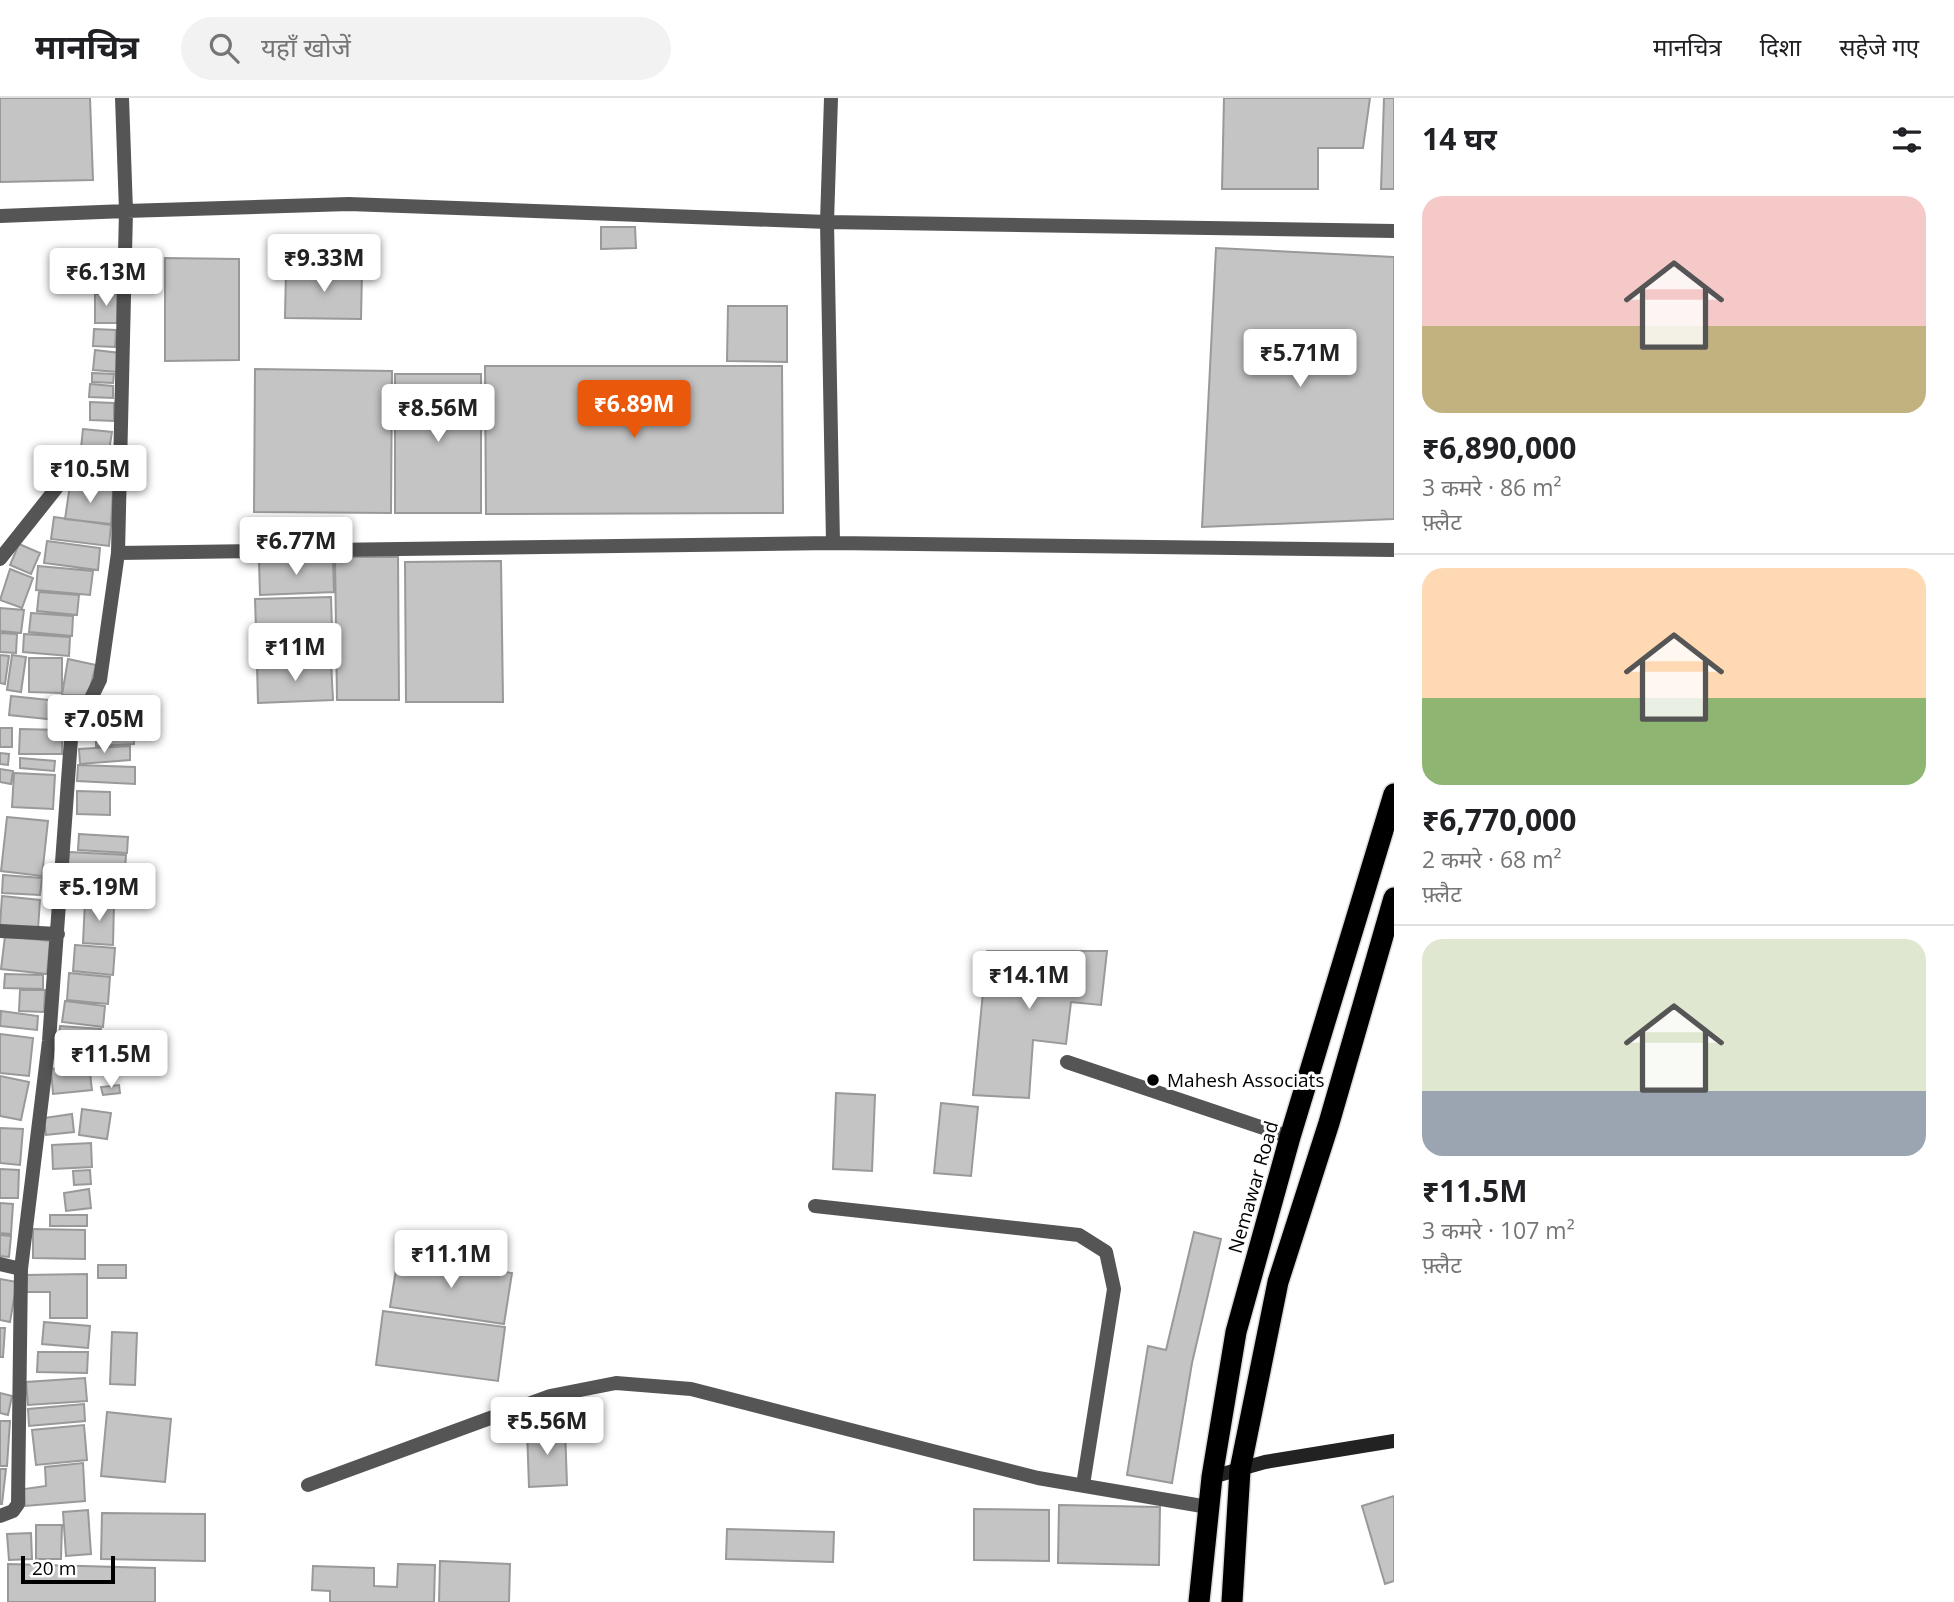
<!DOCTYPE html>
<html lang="hi">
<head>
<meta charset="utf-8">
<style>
	body { margin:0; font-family:"Open Sans","Noto Sans Devanagari",sans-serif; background:#f2f2f2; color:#202124; height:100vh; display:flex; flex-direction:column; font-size:26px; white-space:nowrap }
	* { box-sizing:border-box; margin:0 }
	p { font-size:23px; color:#757577 }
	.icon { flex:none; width:38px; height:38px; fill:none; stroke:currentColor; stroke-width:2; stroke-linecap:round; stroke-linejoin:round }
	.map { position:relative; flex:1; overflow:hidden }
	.sheet { display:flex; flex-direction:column; background:#fff; width:560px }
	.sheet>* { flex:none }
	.scale { position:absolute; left:21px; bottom:18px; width:94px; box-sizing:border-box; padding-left:7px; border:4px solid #000; border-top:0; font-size:19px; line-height:24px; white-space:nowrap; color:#000; -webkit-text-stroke:5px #fff; paint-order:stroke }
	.price { position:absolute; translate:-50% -60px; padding:0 16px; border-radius:7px; background:#fff; color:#222; font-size:23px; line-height:46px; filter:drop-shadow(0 2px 4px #0008) }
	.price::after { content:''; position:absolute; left:50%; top:42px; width:21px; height:16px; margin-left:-10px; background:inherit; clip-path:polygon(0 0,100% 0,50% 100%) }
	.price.selected { background:#ea580c; color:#fff }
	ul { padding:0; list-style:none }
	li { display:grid; align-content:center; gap:14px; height:371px; padding:0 28px }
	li+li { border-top:2px solid #e0e0e0 }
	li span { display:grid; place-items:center; height:217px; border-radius:21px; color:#555 }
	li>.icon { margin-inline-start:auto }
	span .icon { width:126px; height:126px; fill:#fffc; stroke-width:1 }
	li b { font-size:30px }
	h2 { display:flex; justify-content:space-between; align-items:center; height:84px; padding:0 28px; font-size:30px }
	header { display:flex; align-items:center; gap:42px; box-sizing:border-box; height:98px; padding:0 35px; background:#fff; border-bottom:2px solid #e0e0e0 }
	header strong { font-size:33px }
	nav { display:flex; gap:38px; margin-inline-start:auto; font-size:24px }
	.search { width:490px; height:63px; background:#f2f2f2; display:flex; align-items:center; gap:18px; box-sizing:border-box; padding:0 24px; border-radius:38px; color:#757577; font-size:26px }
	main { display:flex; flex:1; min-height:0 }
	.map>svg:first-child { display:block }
</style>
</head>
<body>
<header>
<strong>मानचित्र</strong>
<div class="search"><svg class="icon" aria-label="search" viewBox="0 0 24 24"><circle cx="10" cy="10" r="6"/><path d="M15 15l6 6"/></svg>यहाँ खोजें</div>
<nav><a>मानचित्र</a><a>दिशा</a><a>सहेजे गए</a></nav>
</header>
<main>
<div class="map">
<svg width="1394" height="1504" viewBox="0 0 1394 1504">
	<rect width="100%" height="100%" fill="#fff"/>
	<!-- building -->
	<path fill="#c4c4c4" stroke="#999" stroke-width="2" d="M0,0H90L93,82L0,84Z
		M1224,0H1370L1363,50H1318V91H1222Z
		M1384,0H1394V91H1381Z
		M601,129H635L636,150L601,151Z
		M1216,150L1394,159V421L1202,429Z
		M165,160L239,161V262L165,263Z
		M286,171L362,172L361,221L285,220Z
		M95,196H117V225H95Z
		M728,208H787V264L727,263Z
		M94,231L116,232L115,249L93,248Z
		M95,252L120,255L118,274L93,272Z
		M485,268H782L783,415L486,416Z
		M255,271L392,273L391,415L254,414Z
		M92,275L114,276L113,285L92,284Z
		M395,276H481V415H395Z
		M90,286L113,288V300L89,299Z
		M90,304L114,305V323L90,322Z
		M83,331L112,334L109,353L81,350Z
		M69,350L109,359L105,374L65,364Z
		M70,387L113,392L111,426L65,421Z
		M54,419L111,427L109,448L51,441Z
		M47,443L100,450L98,472L44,465Z
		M19,446L40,455L31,476L10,467Z
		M335,459H398L399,602H337Z
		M333,461L334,494L260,497L259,463Z
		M501,463L503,604H406L405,464Z
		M38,468L93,473L90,497L36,492Z
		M10,471L33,480L22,510L0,502Z
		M39,494L79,497L77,517L37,513Z
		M331,499L333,562L257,564L255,501Z
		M0,510L24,512L21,535L0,533Z
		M31,515L73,518L72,538L29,534Z
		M0,535L17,536L16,555L0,554Z
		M24,536L70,539L69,558L23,554Z
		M0,557L9,558L5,586L0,585Z
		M12,557L26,559L21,594L7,592Z
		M29,560H62V595L29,594Z
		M68,561L96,567L88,597H62Z
		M331,564L333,602L258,605L257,567Z
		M11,598L58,603L56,622L9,617Z
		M0,630H12V649H0Z
		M20,631L62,632V656H19Z
		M134,636V646L96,648V637Z
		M130,648V662L80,666L79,651Z
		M0,655L9,656L8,667L0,666Z
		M20,660L55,663L54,673L20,670Z
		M78,667L135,669V686L77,683Z
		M0,671L13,673L11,686L0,684Z
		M14,675L55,677L53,711L12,709Z
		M77,693L110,694V717L77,716Z
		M7,719L48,723L42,778L1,773Z
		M79,736L128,739L127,755L78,752Z
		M69,754L126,757L125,771L68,768Z
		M72,768L130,772L128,798L70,793Z
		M3,777L42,780L40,797L2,795Z
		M2,798L40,802L38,831L0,827Z
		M85,803L114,804L113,847L83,845Z
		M5,838L50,843L47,876L1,871Z
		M75,847L115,850L113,877L73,873Z
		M987,853H1107L1101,907L1071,904L1066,946L1033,942L1029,1000L973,997Z
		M69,875L110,879L108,906L67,902Z
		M5,876L43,877V891L4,890Z
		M20,892H45L44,914L19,913Z
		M65,903L105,908L103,929L62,924Z
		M1,913L38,918L37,932L0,928Z
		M60,928L101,931L99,966L57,963Z
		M0,936L33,940L29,978L0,975Z
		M89,967L92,992L53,996L51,971Z
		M0,978L29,984L21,1022L0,1018Z
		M119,987L120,995L103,997L101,989Z
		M836,995L875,997L872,1073L833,1071Z
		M941,1005L978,1009L971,1078L934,1075Z
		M82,1011L111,1015L107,1041L79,1037Z
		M72,1016L74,1034L46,1037L44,1020Z
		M0,1030L23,1031L20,1067L0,1065Z
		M91,1045L92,1069L53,1071L52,1047Z
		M0,1071L19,1072L18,1100H0Z
		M90,1072L91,1086L74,1087L73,1073Z
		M89,1091L91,1110L66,1113L64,1095Z
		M0,1105L13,1106L11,1136L0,1135Z
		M50,1117H87V1128H50Z
		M33,1131L85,1132V1161L33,1160Z
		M1194,1134L1221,1141L1192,1265L1172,1385L1127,1377L1148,1248L1166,1252Z
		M0,1137L11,1138L9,1159L0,1158Z
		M398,1159L512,1175L504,1226L390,1209Z
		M98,1167H126V1180H98Z
		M87,1176V1220H50V1194H26V1177Z
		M0,1181L17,1184L10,1224L0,1222Z
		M383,1213L505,1229L498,1283L376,1267Z
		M44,1224L90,1228L88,1250L42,1246Z
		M0,1230H5L3,1259H0Z
		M112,1234L137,1235L135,1287L110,1286Z
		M38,1254H88L87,1275L37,1274Z
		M85,1280L87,1303L28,1307L26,1284Z
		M0,1295L12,1298L8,1317L0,1315Z
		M84,1306L85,1323L29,1328L28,1311Z
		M107,1314L171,1321L165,1384L101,1378Z
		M0,1323H10L7,1368H0Z
		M84,1327L87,1362L36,1367L32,1332Z
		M565,1330L567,1387L529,1389L527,1331Z
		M83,1365L85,1403L25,1408L24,1391L46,1388L45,1369Z
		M0,1371H6L2,1406H0Z
		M1394,1398V1483L1385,1486L1362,1408Z
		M1059,1407L1160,1409L1159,1467L1058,1465Z
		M974,1411L1049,1412V1463L974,1462Z
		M88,1412L91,1456L66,1458L63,1414Z
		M102,1415L205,1416V1463L101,1461Z
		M36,1427H62L61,1461H36Z
		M727,1431L834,1434L833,1464L726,1461Z
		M31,1435L32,1461L9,1462L7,1436Z
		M440,1463L510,1466L509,1504H439Z
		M8,1466L155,1470V1504H8Z
		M398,1466L435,1467L434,1504H330V1493L312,1492L313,1468L374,1470V1488L397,1489Z"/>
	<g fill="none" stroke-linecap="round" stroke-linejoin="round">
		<defs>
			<path id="highway" d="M1199,1504L1212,1379L1236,1234L1290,1039L1394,696
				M1232,1504L1240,1372L1278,1184L1329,1025L1394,800"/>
		</defs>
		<!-- highway casing -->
		<use href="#highway" stroke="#dbdbdb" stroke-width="24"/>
		<!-- lane -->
		<path stroke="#555" stroke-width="14" d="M1067,964L1290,1039
			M815,1108L1079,1137L1106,1154L1114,1191L1083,1387
			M308,1387L550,1298L616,1285L691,1291L1038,1380L1208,1409"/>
		<!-- street -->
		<path stroke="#555" stroke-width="14" d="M122,0L126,113L349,106L827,124L1394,133
			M0,118L126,113L118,455L100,582L71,641L49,943L21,1171L18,1406L13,1413L0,1418
			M833,445L1394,452
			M118,455L833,445L827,124L831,0
			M0,461L62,383L96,382L121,388
			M0,833L58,836
			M0,1166L21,1171"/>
		<!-- secondary -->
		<path stroke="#222" stroke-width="14" d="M1212,1379L1265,1364L1394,1343"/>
		<!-- highway -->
		<use href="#highway" stroke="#000" stroke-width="21"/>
	</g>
	<!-- markers -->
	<circle fill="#000" stroke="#fff" stroke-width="2.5" cx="1153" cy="982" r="7"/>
	<g text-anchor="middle" stroke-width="6" stroke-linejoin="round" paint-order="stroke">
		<!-- poi labels -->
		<g font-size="19" fill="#000" stroke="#fff" text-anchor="start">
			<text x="1167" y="989">Mahesh Associats</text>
		</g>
		<!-- street labels -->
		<g font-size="19" fill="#000" stroke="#fff">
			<text transform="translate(1253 1089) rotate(-74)" y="7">Nemawar Road</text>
		</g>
	</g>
</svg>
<div class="scale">20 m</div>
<b class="price" style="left:324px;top:196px">₹9.33M</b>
<b class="price" style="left:106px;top:210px">₹6.13M</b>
<b class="price" style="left:1300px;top:291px">₹5.71M</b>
<b class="price selected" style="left:634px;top:342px">₹6.89M</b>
<b class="price" style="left:438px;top:346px">₹8.56M</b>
<b class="price" style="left:90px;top:407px">₹10.5M</b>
<b class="price" style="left:296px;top:479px">₹6.77M</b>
<b class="price" style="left:295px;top:585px">₹11M</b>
<b class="price" style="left:104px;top:657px">₹7.05M</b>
<b class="price" style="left:99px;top:825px">₹5.19M</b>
<b class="price" style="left:1029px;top:913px">₹14.1M</b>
<b class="price" style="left:111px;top:992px">₹11.5M</b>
<b class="price" style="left:451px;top:1192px">₹11.1M</b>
<b class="price" style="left:547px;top:1359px">₹5.56M</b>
</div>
<section class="sheet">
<h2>14 घर<svg class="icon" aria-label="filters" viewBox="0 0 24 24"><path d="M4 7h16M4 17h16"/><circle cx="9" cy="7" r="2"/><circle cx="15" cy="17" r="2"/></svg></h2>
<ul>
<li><span style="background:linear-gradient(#f6c9c9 60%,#c2b280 0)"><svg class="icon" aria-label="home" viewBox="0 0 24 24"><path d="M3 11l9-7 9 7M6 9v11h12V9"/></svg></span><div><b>₹6,890,000</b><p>3 कमरे · 86 m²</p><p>फ़्लैट</p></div></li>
<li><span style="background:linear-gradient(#ffd9b3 60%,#8fb573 0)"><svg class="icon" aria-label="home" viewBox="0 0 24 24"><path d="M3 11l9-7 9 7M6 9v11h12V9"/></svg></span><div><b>₹6,770,000</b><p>2 कमरे · 68 m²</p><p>फ़्लैट</p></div></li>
<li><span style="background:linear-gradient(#dfe7d0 70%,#9aa5b1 0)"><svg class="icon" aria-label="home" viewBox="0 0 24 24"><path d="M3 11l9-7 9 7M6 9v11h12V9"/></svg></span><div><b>₹11.5M</b><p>3 कमरे · 107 m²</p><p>फ़्लैट</p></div></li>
</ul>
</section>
</main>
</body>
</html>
